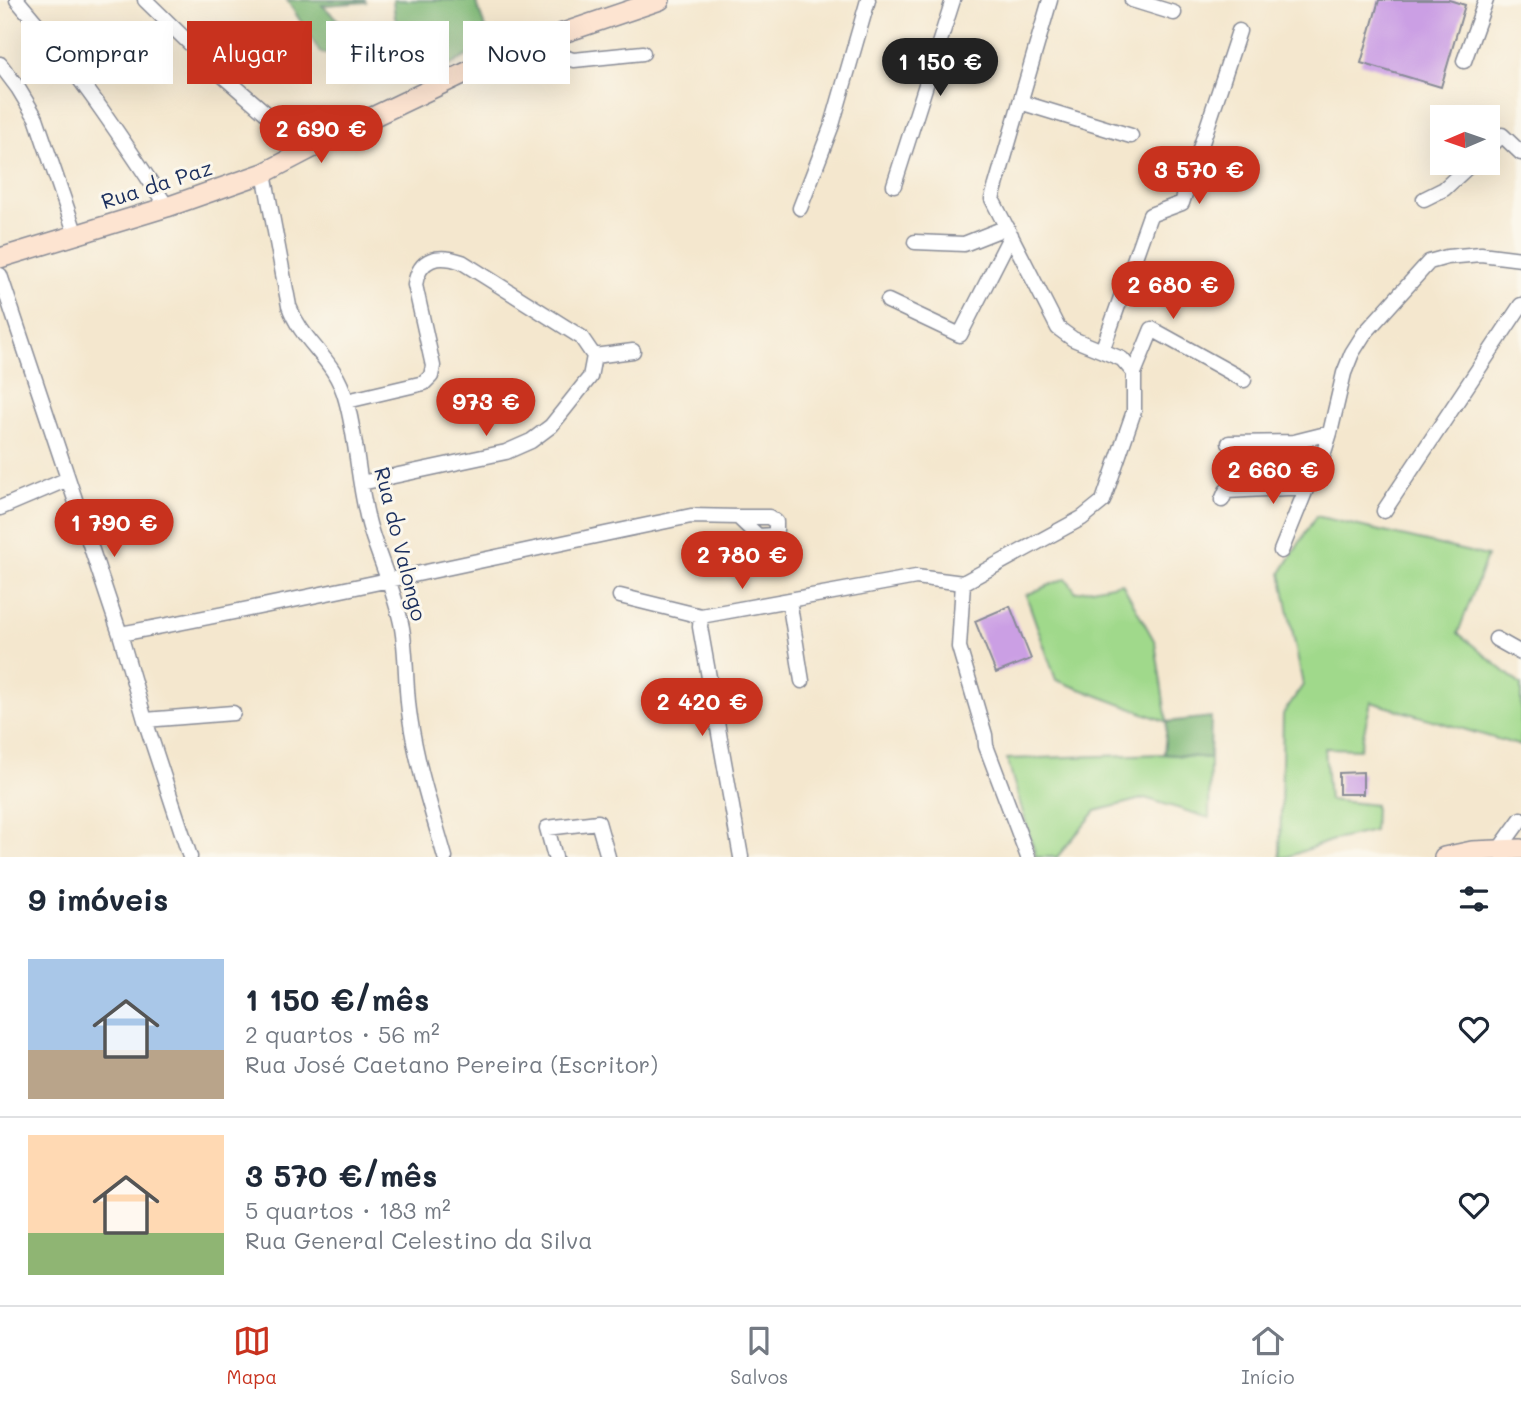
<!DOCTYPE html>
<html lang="pt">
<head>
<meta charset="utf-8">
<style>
	body { margin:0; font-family:Mali,sans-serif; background:#f6f6f7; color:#1f2937; height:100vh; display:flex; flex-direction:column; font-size:26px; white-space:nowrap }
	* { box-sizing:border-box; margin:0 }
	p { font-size:23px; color:#747a83 }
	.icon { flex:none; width:38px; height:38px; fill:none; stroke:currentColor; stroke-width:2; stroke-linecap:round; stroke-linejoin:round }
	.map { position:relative; height:857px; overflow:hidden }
	.details { display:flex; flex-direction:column; background:#fff; flex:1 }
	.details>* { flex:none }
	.top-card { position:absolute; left:21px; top:21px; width:700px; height:63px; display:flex; gap:14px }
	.needle { width:46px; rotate:268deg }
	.buttons { position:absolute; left:1430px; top:105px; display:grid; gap:14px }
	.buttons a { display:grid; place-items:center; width:70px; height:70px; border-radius:0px; background:#fff; box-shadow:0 7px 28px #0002; font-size:35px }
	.price { position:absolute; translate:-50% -60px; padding:0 16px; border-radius:24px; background:#c8321e; color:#fff; font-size:23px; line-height:46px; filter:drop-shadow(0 2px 4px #0008) }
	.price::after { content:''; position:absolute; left:50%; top:42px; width:21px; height:16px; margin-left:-10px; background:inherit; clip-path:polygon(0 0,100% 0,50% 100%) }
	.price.on { background:#222; color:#fff }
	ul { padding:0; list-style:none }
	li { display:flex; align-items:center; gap:21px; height:175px; padding:0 28px }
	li+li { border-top:2px solid #e0e1e3 }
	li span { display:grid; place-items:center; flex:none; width:196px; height:140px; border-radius:0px; color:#555 }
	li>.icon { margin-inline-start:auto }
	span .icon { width:84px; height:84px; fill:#fffc; stroke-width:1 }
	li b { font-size:30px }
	h2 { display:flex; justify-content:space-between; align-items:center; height:84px; padding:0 28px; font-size:30px }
	.chip { padding:0 24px; border-radius:0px; background:#fff; box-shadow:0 7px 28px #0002; font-size:24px; line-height:63px }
	.chip.on { background:#c8321e; color:#fff }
	.tabs { display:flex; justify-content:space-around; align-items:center; height:98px; border-top:2px solid #e0e1e3; background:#fff; font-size:19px; color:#747a83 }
	.tabs a { display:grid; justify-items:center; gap:4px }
	.tabs .on { color:#c8321e }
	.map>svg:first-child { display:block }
</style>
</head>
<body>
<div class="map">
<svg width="1521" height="857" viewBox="0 0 1521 857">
	<rect width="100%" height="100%" fill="#fbf7ec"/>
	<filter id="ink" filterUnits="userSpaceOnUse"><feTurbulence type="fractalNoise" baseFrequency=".0143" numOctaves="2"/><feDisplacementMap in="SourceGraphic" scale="14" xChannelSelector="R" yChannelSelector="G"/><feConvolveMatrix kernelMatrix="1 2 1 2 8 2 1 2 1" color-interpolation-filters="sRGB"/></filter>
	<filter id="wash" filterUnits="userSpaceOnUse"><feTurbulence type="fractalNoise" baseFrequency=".00686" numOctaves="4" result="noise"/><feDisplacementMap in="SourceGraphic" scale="28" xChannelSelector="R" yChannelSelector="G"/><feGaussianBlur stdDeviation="1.57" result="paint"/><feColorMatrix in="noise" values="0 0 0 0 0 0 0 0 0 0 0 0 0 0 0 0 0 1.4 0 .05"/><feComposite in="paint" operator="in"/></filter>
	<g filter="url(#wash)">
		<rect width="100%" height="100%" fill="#f4e7ce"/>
		<!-- green -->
		<path fill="#a0d98b" stroke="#5e8474" stroke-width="2" d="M1316,516L1487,556L1458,633L1521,685V746L1371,702L1360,749L1325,748L1329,800L1375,805L1374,831L1330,841L1287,857H1280L1283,714L1303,685L1281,573Z
			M1066,578L1076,592L1122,583L1155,642L1167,722L1056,680L1026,595Z
			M1164,754L1210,758L1209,818L1145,798L1096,811L1057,857H1036L1007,759Z"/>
		<!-- forest -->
		<path fill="#80b977" stroke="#4e746a" stroke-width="2" d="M287,0H365L366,2L322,5L353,34L395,43L413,84L320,52Z
			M393,0H475L491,43L445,68L423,52L395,18Z
			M1211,717L1210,758L1164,754L1167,722Z"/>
		<g id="blocks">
			<!-- building -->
			<path fill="#cb9fe4" d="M1379,0H1449L1465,5L1441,87L1361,63Z
				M1010,606L1031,659L996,673L975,621Z
				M1363,772V794H1339V773Z"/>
		</g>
	</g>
	<g filter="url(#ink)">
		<use href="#blocks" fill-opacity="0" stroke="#888b96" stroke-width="2"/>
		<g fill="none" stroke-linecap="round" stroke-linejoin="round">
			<defs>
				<path id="street" d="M17,0C73,65 120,135 167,207
					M145,0L223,76L275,121L298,155
					M1132,0L1174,13
					M553,36C558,49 559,57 574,60L643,53
					M1464,61L1486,0
					M0,64L18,88L36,118L76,235
					M1020,102L1131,136
					M1488,149L1502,135L1521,153
					M264,173L289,306C302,343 335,358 346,400C358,443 358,489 371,531C381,564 396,594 402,628C407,657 405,688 410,718C417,766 432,811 445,857
					M894,185L953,0
					M1424,199L1444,189L1472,163
					M800,208L832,125L868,0
					M915,242L964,244L1007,227
					M0,275L120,634L145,720L190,857
					M888,301L960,335L1011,235
					M1102,351L1150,215L1182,203L1239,31
					M594,356L633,351
					M1134,373L1152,329L1244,380
					M347,401L424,383L431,376L433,366L415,285C419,257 439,254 462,262L581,337L594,356
					M1229,443L1294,442L1330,433
					M361,483L506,452L531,441L551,426L590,377L594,356
					M1222,500L1226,491L1307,487
					M0,508L68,479
					M1384,511L1521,305
					M738,517H769L776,522V530L773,535L758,536Z
					M1281,551L1307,487L1321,462L1330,433L1344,373L1352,353L1364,334L1429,262L1447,257L1481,254L1521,259
					M963,583L1082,518L1103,501L1134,411V373L1122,359L1073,339L1058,328L992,199L1050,0
					M963,583L959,647L985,735L986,746L1028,857
					M620,596L701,616L916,577L963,583
					M789,600L802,681
					M701,616L700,627L741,857
					M120,634C311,599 501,555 691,516L738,517
					M1496,639L1521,653
					M145,720L233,713
					M1500,848L1521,819
					M555,857L547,828L598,822L608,857"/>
				<path id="secondary" d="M0,258L167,207L264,173L360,123L513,50L660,0
					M1444,857L1472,851L1521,849"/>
			</defs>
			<!-- street casing -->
			<use href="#street" stroke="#888b96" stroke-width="17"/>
			<!-- secondary casing -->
			<use href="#secondary" stroke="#888b96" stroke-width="22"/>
			<!-- street -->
			<use href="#street" stroke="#fff" stroke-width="14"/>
			<!-- secondary -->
			<use href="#secondary" stroke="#fde4d1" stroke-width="19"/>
		</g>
	</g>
	<g text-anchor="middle" stroke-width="6" stroke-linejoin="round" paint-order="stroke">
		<!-- street labels -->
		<g font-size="21" fill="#1b2f5e" stroke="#fbf7ec">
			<text transform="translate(157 185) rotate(-18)" y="7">Rua da Paz</text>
			<text transform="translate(400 544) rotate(76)" y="7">Rua do Valongo</text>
		</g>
	</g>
</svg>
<div class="buttons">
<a><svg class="needle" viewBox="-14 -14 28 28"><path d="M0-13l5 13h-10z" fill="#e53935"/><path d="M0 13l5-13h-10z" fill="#747a83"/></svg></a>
</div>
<b class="price on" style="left:940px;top:98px">1 150 €</b>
<b class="price" style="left:321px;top:165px">2 690 €</b>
<b class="price" style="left:1199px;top:206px">3 570 €</b>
<b class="price" style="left:1173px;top:321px">2 680 €</b>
<b class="price" style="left:486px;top:438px">973 €</b>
<b class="price" style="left:1273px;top:506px">2 660 €</b>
<b class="price" style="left:114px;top:559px">1 790 €</b>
<b class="price" style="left:742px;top:591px">2 780 €</b>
<b class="price" style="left:702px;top:738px">2 420 €</b>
<div class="top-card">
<a class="chip">Comprar</a>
<a class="chip on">Alugar</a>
<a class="chip">Filtros</a>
<a class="chip">Novo</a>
</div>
</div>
<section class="details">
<h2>9 imóveis<svg class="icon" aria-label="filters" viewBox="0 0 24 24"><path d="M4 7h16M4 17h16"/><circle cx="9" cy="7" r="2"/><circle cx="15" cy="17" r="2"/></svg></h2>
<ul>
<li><span style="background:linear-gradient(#a9c7e8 65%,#b9a48a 0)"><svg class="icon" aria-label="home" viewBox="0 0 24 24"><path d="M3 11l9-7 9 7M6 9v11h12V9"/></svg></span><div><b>1 150 €/mês</b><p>2 quartos · 56 m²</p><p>Rua José Caetano Pereira (Escritor)</p></div><svg class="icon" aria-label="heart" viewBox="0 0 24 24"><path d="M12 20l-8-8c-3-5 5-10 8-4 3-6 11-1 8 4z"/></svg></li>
<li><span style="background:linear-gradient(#ffd9b3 70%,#8fb573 0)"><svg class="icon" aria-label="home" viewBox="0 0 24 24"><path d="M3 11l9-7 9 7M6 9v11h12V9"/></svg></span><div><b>3 570 €/mês</b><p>5 quartos · 183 m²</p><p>Rua General Celestino da Silva</p></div><svg class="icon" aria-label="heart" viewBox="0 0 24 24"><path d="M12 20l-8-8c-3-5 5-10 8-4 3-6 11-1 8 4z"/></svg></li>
</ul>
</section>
<nav class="tabs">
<a class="on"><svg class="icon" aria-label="map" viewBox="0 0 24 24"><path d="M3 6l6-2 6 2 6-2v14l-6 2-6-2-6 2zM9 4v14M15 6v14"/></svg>Mapa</a>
<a><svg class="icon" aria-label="saved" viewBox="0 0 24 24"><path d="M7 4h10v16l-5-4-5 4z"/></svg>Salvos</a>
<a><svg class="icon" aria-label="home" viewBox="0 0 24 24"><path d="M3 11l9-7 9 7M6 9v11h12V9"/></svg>Início</a>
</nav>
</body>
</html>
